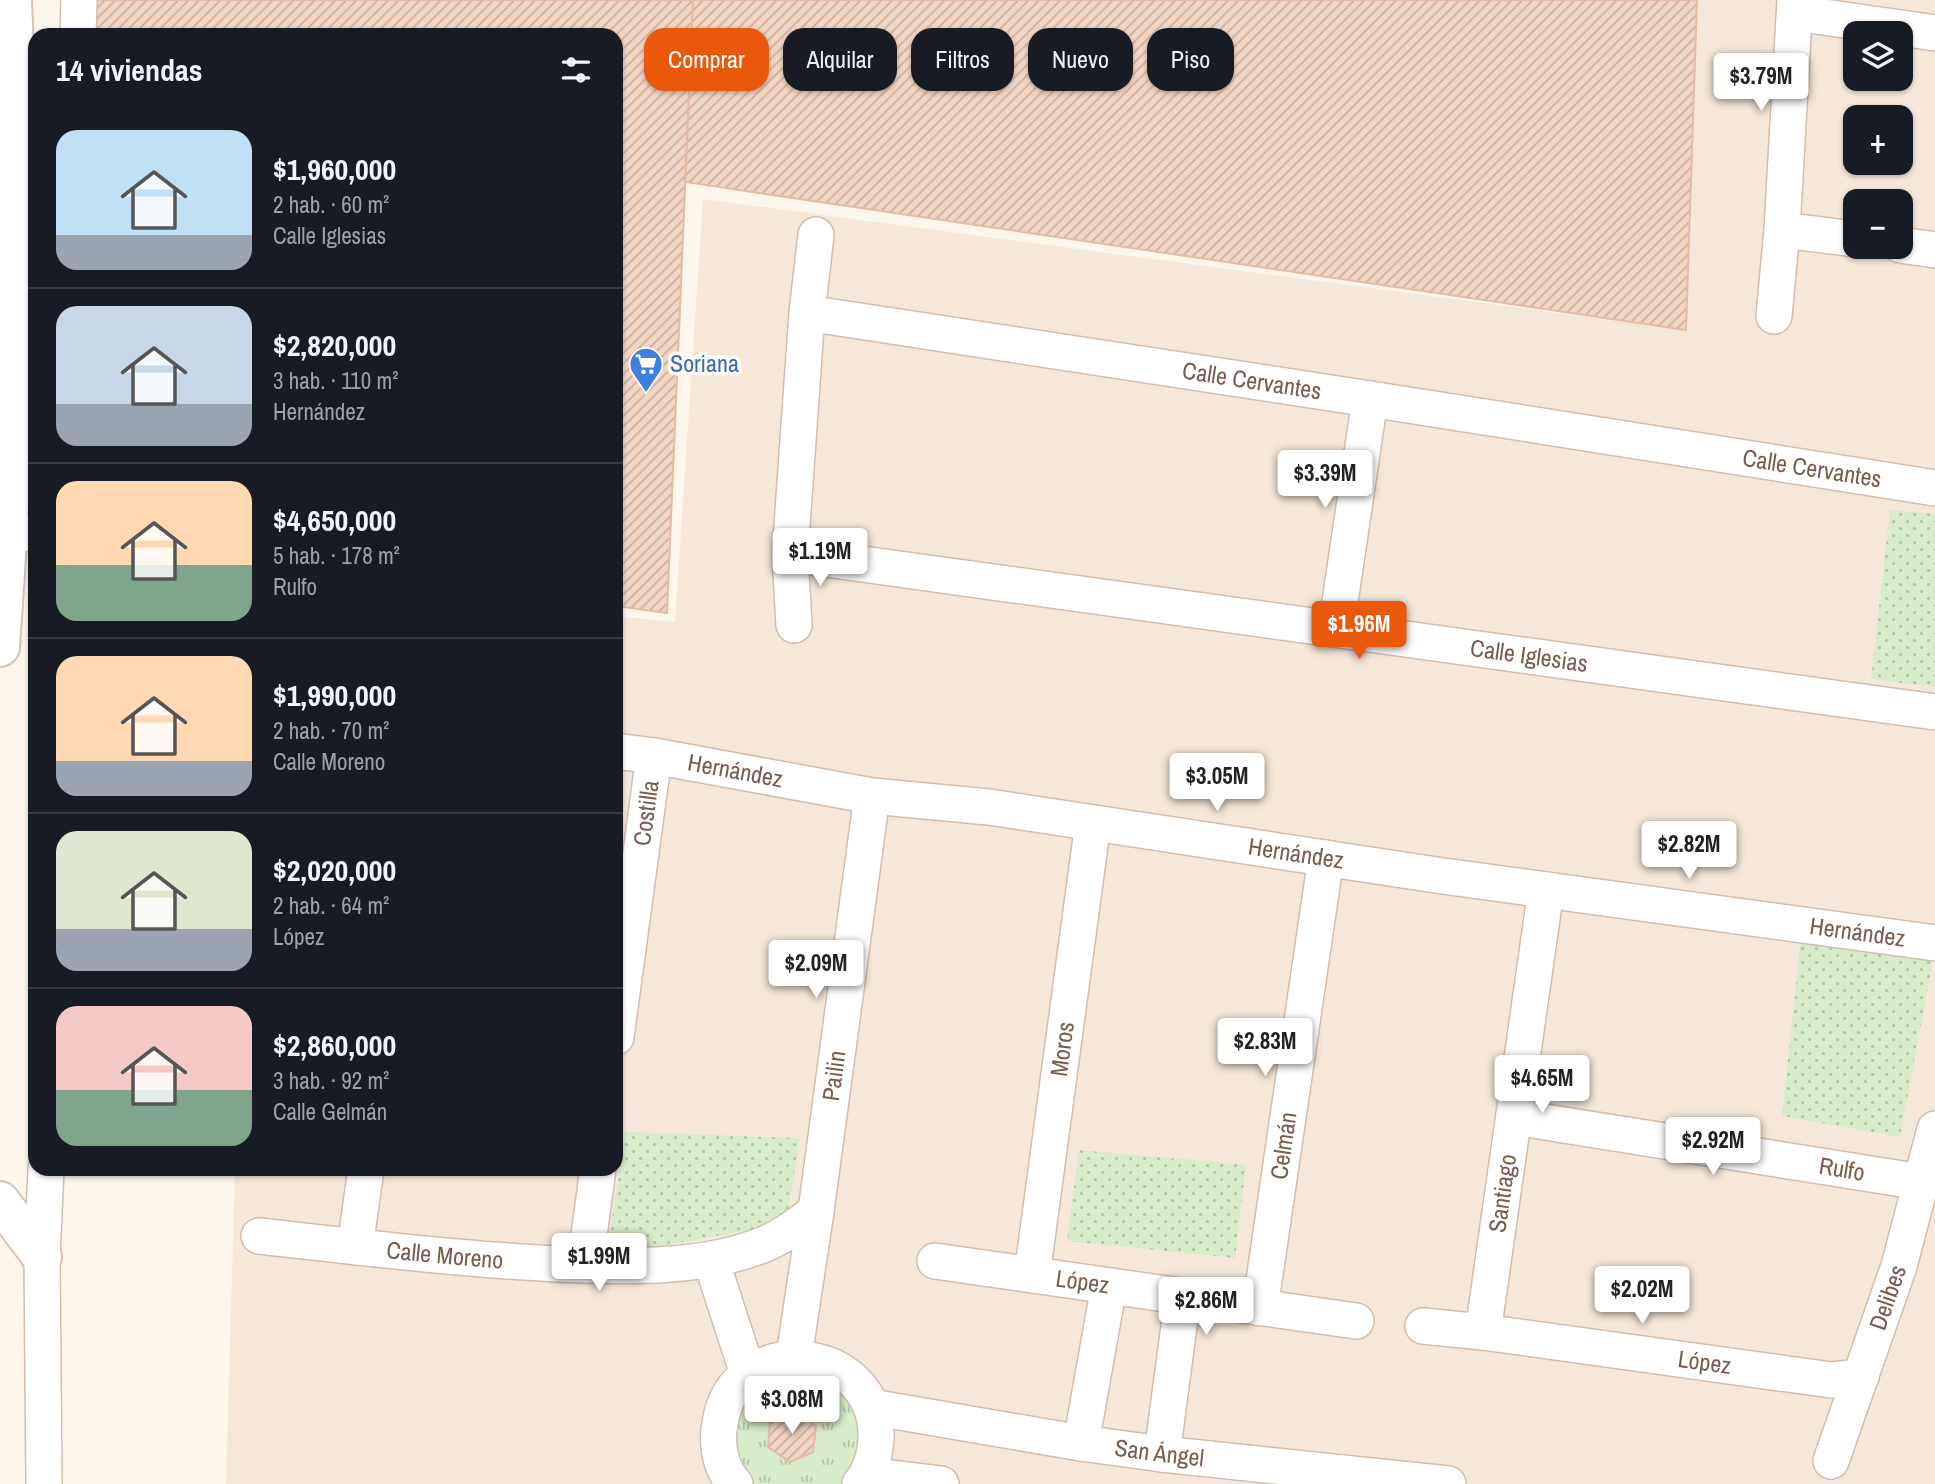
<!DOCTYPE html>
<html lang="es">
<head>
<meta charset="utf-8">
<style>
	body { margin:0; font-family:"Archivo Narrow",sans-serif; background:#20242c; color:#f1f3f6; height:100vh; display:flex; flex-direction:column; font-size:26px; white-space:nowrap }
	* { box-sizing:border-box; margin:0 }
	p { font-size:23px; color:#9ea1a6 }
	.icon { flex:none; width:38px; height:38px; fill:none; stroke:currentColor; stroke-width:2; stroke-linecap:round; stroke-linejoin:round }
	.map { position:relative; flex:1; overflow:hidden }
	.drawer { position:absolute; left:28px; top:28px; width:595px; height:1148px; display:flex; flex-direction:column; background:#171b24; border-radius:21px; box-shadow:0 2px 5px #0004 }
	.drawer>* { flex:none }
	.top-card { position:absolute; left:644px; top:28px; width:665px; height:63px; display:flex; gap:14px }
	.tools { position:absolute; left:1843px; top:21px; display:grid; gap:14px }
	.tools a { display:grid; place-items:center; width:70px; height:70px; border-radius:14px; background:#171b24; box-shadow:0 2px 5px #0004; font-size:35px }
	.price { position:absolute; translate:-50% -60px; padding:0 16px; border-radius:7px; background:#fff; color:#222; font-size:23px; line-height:46px; filter:drop-shadow(0 2px 4px #0008) }
	.price::after { content:''; position:absolute; left:50%; top:42px; width:21px; height:16px; margin-left:-10px; background:inherit; clip-path:polygon(0 0,100% 0,50% 100%) }
	.price.current { background:#ea580c; color:#fff }
	ul { padding:0; list-style:none }
	li { display:flex; align-items:center; gap:21px; height:175px; padding:0 28px }
	li+li { border-top:2px solid #363941 }
	li span { display:grid; place-items:center; flex:none; width:196px; height:140px; border-radius:21px; color:#555 }
	li>.icon { margin-inline-start:auto }
	span .icon { width:84px; height:84px; fill:#fffc; stroke-width:1 }
	li b { font-size:30px }
	h2 { display:flex; justify-content:space-between; align-items:center; height:84px; padding:0 28px; font-size:30px }
	.chip { padding:0 24px; border-radius:21px; background:#171b24; box-shadow:0 2px 5px #0004; font-size:24px; line-height:63px }
	.chip.current { background:#ea580c; color:#fff }
	.map>svg:first-child { display:block }
</style>
</head>
<body>
<div class="map">
<svg width="1935" height="1484" viewBox="0 0 1935 1484">
	<defs>
		<pattern id="grass-tufts" width="24" height="20" patternUnits="userSpaceOnUse" patternTransform="scale(1.75)"><rect width="24" height="20" fill="#d8ecc9"/><path d="M3 7l-1-3M5 7V3M7 7l1-3M15 17l-1-3M17 17v-4M19 17l1-3" fill="none" stroke="#b4c2a5"/></pattern>
		<pattern id="park-dots" width="8" height="8" patternUnits="userSpaceOnUse" patternTransform="scale(1.75)"><rect width="8" height="8" fill="#d8ecc9"/><path d="M2 2h.1M6 6h.1" fill="none" stroke="#b4c2a5" stroke-width="1.8" stroke-linecap="round"/></pattern>
		<pattern id="building-hatch" width="6" height="6" patternUnits="userSpaceOnUse" patternTransform="scale(1.75)"><rect width="6" height="6" fill="#f3d5c3"/><path d="M-1 1l2-2M0 6l6-6M5 7l2-2" fill="none" stroke="#cab0a1"/></pattern>
	</defs>
	<rect width="100%" height="100%" fill="#fdf6ec"/>
	<!-- residential -->
	<path fill="#f5e8da" fill-rule="evenodd" d="M1697,0H1935V1484H226L235,1169H616V616L675,622L703,199L1686,330ZM1855,33H1900V79H1855ZM1855,117H1900V163H1855ZM1855,201H1900V247H1855Z"/>
	<!-- grass -->
	<path fill="url(#grass-tufts)" d="M797,1366L856,1398L866,1443L847,1484H746L728,1418L738,1396Z"/>
	<!-- park -->
	<path fill="url(#park-dots)" d="M1890,510L1935,514V687L1871,679Z
		M1801,936L1934,955L1900,1137L1782,1116Z
		M625,1132L800,1138L786,1223L636,1251L609,1240Z
		M1079,1150L1246,1165L1235,1258L1067,1241Z"/>
	<!-- building -->
	<path fill="url(#building-hatch)" stroke="#e6bba3" stroke-width="2" d="M95,0H693L667,613L616,606V35H95Z
		M693,0H1697L1686,330L685,182Z
		M794,1411L816,1426L813,1452L790,1462L768,1447L770,1421Z"/>
	<g fill="none" stroke-linecap="round" stroke-linejoin="round">
		<defs>
			<g id="street">
				<path d="M1795,13L1935,33"/>
				<path d="M78,35L79,0"/>
				<path d="M1782,230L1855,239"/>
				<path d="M1900,245L1935,250"/>
				<path id="s1" d="M807,313L1370,399L1935,488"/>
				<path d="M1774,316L1782,230L1795,0"/>
				<path d="M8,534L35,533"/>
				<path id="s2" d="M790,554L1935,712"/>
				<path d="M794,625L790,554L807,313L816,235"/>
				<path d="M1336,629L1370,399"/>
				<path id="s3" d="M616,751L654,756L872,796L989,807L1436,875L1935,943"/>
				<path id="s4" d="M616,1037L654,756"/>
				<path id="s5" d="M1514,1117L1921,1182"/>
				<path id="s6" d="M259,1236C358,1247 457,1259 557,1264C623,1266 694,1270 757,1247C780,1239 798,1225 816,1211"/>
				<path d="M355,1247L366,1169"/>
				<path d="M711,1260L748,1374"/>
				<path id="s7" d="M935,1261L1356,1321"/>
				<path d="M585,1265L598,1169"/>
				<path id="s8" d="M1032,1275L1093,823"/>
				<path id="s9" d="M1260,1308L1326,858"/>
				<path id="s10" d="M1423,1326L1483,1332L1831,1380L1861,1377"/>
				<path id="s11" d="M1483,1332L1546,890"/>
				<path id="s12" d="M794,1357L816,1211L872,796"/>
				<path id="s13" d="M871,1407L1081,1443L1162,1454L1448,1484"/>
				<path d="M1081,1443L1109,1286"/>
				<path d="M1162,1454L1183,1296"/>
				<path id="s14" d="M1831,1461L1899,1266L1935,1129"/>
				<path d="M867,1475L941,1484"/>
				<path d="M44,1484L42,1257L46,1169"/>
				<path d="M735,1484C720,1468 716,1444 720,1423C735,1328 880,1343 876,1439C875,1456 871,1471 860,1484"/>
			</g>
			<path id="secondary" d="M0,647C11,490 20,332 19,175C18,117 14,58 12,0
				M0,1201L42,1257"/>
		</defs>
		<!-- street casing -->
		<use href="#street" stroke="#d1beb0" stroke-width="38"/>
		<!-- secondary casing -->
		<use href="#secondary" stroke="#d6c0b0" stroke-width="42"/>
		<!-- street -->
		<use href="#street" stroke="#fff" stroke-width="35"/>
		<!-- secondary -->
		<use href="#secondary" stroke="#fff" stroke-width="38"/>
	</g>
	<!-- icons -->
	<defs>
		<symbol id="supermarket-pin" viewBox="-11 -11 22 30"><path d="M0 17L-7.5 6A9.5 9.5 0 1 1 7.5 6Z" fill="#3f7fe0" stroke="#fffaf3"/><path d="M-6-5.5h2.5l.6 2H6L4.5 2H-2.5L-4.4-4H-6ZM-1.5 3.2a1.3 1.3 0 1 0 .1 0ZM3 3.2a1.3 1.3 0 1 0 .1 0Z" fill="#fff"/></symbol>
	</defs>
	<g fill-rule="evenodd">
		<use href="#supermarket-pin" x="627" y="345" width="38" height="52"/>
	</g>
	<g text-anchor="middle" stroke-width="7" stroke-linejoin="round" paint-order="stroke">
		<!-- shop labels -->
		<g font-size="24" fill="#366cbe" stroke="#fffaf3" text-anchor="start">
			<text x="670" y="372">Soriana</text>
		</g>
		<!-- street labels -->
		<g font-size="24" fill="#7a5c4d" stroke="#fffaf3">
			<text dy="8" stroke="none"><textPath href="#s1" startOffset="450">Calle Cervantes</textPath></text>
			<text dy="8" stroke="none"><textPath href="#s1" startOffset="1017">Calle Cervantes</textPath></text>
			<text dy="8" stroke="none"><textPath href="#s2" startOffset="746">Calle Iglesias</textPath></text>
			<text dy="8" stroke="none"><textPath href="#s3" startOffset="121">Hernández</textPath></text>
			<text dy="8" stroke="none"><textPath href="#s4" startOffset="226">Costilla</textPath></text>
			<text dy="8" stroke="none"><textPath href="#s3" startOffset="688">Hernández</textPath></text>
			<text dy="8" stroke="none"><textPath href="#s3" startOffset="1255">Hernández</textPath></text>
			<text dy="8" stroke="none"><textPath href="#s8" startOffset="228">Moros</textPath></text>
			<text dy="8" stroke="none"><textPath href="#s12" startOffset="284">Pailin</textPath></text>
			<text dy="8" stroke="none"><textPath href="#s9" startOffset="164">Celmán</textPath></text>
			<text dy="8" stroke="none"><textPath href="#s5" startOffset="332">Rulfo</textPath></text>
			<text dy="8" stroke="none"><textPath href="#s11" startOffset="140">Santiago</textPath></text>
			<text dy="8" stroke="none"><textPath href="#s6" startOffset="187">Calle Moreno</textPath></text>
			<text dy="8" stroke="none"><textPath href="#s7" startOffset="149">López</textPath></text>
			<text dy="8" stroke="none"><textPath href="#s14" startOffset="173">Delibes</textPath></text>
			<text dy="8" stroke="none"><textPath href="#s10" startOffset="284">López</textPath></text>
			<text dy="8" stroke="none"><textPath href="#s13" startOffset="292">San Ángel</textPath></text>
		</g>
	</g>
</svg>
<div class="tools">
<a><svg class="icon" aria-label="layers" viewBox="0 0 24 24"><path d="M12 4l9 5-9 5-9-5zM3 14l9 5 9-5"/></svg></a>
<a>+</a>
<a>−</a>
</div>
<b class="price" style="left:1761px;top:113px">$3.79M</b>
<b class="price" style="left:1325px;top:510px">$3.39M</b>
<b class="price" style="left:820px;top:588px">$1.19M</b>
<b class="price current" style="left:1359px;top:661px">$1.96M</b>
<b class="price" style="left:1217px;top:813px">$3.05M</b>
<b class="price" style="left:1689px;top:881px">$2.82M</b>
<b class="price" style="left:816px;top:1000px">$2.09M</b>
<b class="price" style="left:1265px;top:1078px">$2.83M</b>
<b class="price" style="left:1542px;top:1115px">$4.65M</b>
<b class="price" style="left:1713px;top:1177px">$2.92M</b>
<b class="price" style="left:599px;top:1293px">$1.99M</b>
<b class="price" style="left:1642px;top:1326px">$2.02M</b>
<b class="price" style="left:1206px;top:1337px">$2.86M</b>
<b class="price" style="left:792px;top:1436px">$3.08M</b>
<div class="top-card">
<a class="chip current">Comprar</a>
<a class="chip">Alquilar</a>
<a class="chip">Filtros</a>
<a class="chip">Nuevo</a>
<a class="chip">Piso</a>
</div>
<section class="drawer">
<h2>14 viviendas<svg class="icon" aria-label="filters" viewBox="0 0 24 24"><path d="M4 7h16M4 17h16"/><circle cx="9" cy="7" r="2"/><circle cx="15" cy="17" r="2"/></svg></h2>
<ul>
<li><span style="background:linear-gradient(#bfe0f5 75%,#9aa5b1 0)"><svg class="icon" aria-label="home" viewBox="0 0 24 24"><path d="M3 11l9-7 9 7M6 9v11h12V9"/></svg></span><div><b>$1,960,000</b><p>2 hab. · 60 m²</p><p>Calle Iglesias</p></div></li>
<li><span style="background:linear-gradient(#c9d6e8 70%,#9aa5b1 0)"><svg class="icon" aria-label="home" viewBox="0 0 24 24"><path d="M3 11l9-7 9 7M6 9v11h12V9"/></svg></span><div><b>$2,820,000</b><p>3 hab. · 110 m²</p><p>Hernández</p></div></li>
<li><span style="background:linear-gradient(#ffd9b3 60%,#7fa58c 0)"><svg class="icon" aria-label="home" viewBox="0 0 24 24"><path d="M3 11l9-7 9 7M6 9v11h12V9"/></svg></span><div><b>$4,650,000</b><p>5 hab. · 178 m²</p><p>Rulfo</p></div></li>
<li><span style="background:linear-gradient(#ffd9b3 75%,#9aa5b1 0)"><svg class="icon" aria-label="home" viewBox="0 0 24 24"><path d="M3 11l9-7 9 7M6 9v11h12V9"/></svg></span><div><b>$1,990,000</b><p>2 hab. · 70 m²</p><p>Calle Moreno</p></div></li>
<li><span style="background:linear-gradient(#dfe7d0 70%,#9aa5b1 0)"><svg class="icon" aria-label="home" viewBox="0 0 24 24"><path d="M3 11l9-7 9 7M6 9v11h12V9"/></svg></span><div><b>$2,020,000</b><p>2 hab. · 64 m²</p><p>López</p></div></li>
<li><span style="background:linear-gradient(#f6c9c9 60%,#7fa58c 0)"><svg class="icon" aria-label="home" viewBox="0 0 24 24"><path d="M3 11l9-7 9 7M6 9v11h12V9"/></svg></span><div><b>$2,860,000</b><p>3 hab. · 92 m²</p><p>Calle Gelmán</p></div></li>
</ul>
</section>
</div>
</body>
</html>
